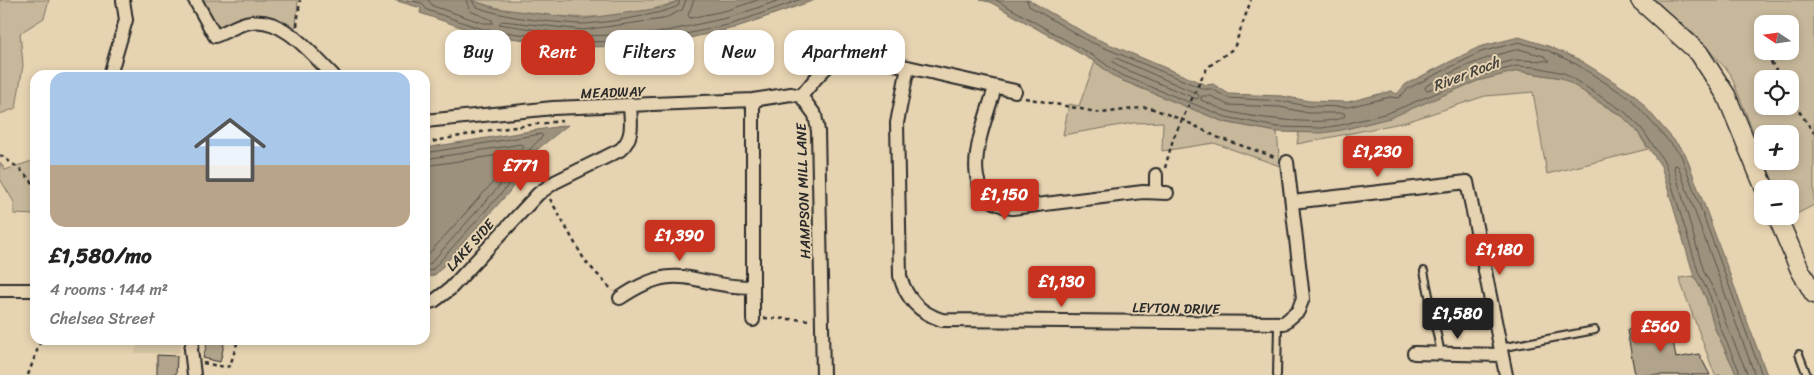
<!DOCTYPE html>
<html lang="en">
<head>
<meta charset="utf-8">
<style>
	body { margin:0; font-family:Sriracha,sans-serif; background:#f6f6f6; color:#222; height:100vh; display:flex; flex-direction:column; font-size:19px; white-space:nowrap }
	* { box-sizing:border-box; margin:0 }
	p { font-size:16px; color:#767676 }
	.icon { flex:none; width:28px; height:28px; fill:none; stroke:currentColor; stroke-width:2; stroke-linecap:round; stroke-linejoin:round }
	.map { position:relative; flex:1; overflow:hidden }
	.side { position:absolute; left:30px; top:70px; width:400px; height:275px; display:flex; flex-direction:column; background:#fff; border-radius:15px; box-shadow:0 2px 8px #0003 }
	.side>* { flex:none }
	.hud { position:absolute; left:445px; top:30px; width:475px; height:45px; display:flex; gap:10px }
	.needle { width:32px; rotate:283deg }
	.fabs { position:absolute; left:1754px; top:15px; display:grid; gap:10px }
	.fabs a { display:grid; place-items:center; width:45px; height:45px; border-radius:10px; background:#fff; box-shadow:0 2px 8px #0003; font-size:25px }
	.price { position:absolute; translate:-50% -42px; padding:0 11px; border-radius:5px; background:#c8321e; color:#fff; font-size:16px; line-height:32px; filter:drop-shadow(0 1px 2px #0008) }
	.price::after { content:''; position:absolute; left:50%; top:30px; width:15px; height:11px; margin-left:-8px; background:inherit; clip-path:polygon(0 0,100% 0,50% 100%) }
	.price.active { background:#222; color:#fff }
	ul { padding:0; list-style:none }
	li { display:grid; align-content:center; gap:10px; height:265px; padding:0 20px }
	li+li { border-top:1px solid #e0e0e0 }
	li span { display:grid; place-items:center; height:155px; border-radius:15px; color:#555 }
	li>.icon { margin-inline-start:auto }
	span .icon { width:90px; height:90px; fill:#fffc; stroke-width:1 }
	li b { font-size:21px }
	.tag { padding:0 18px; border-radius:15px; background:#fff; box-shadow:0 2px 8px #0003; font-size:18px; line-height:45px }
	.tag.active { background:#c8321e; color:#fff }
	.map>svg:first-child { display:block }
</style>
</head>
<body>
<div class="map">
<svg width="1814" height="375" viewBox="0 0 1814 375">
	<rect width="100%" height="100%" fill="#e6d3b1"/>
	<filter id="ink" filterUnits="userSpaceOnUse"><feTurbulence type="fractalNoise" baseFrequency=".02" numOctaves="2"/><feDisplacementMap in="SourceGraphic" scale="10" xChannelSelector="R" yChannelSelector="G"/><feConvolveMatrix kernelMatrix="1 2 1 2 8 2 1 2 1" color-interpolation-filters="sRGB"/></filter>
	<g filter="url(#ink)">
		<!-- built -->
		<path fill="#d6c5a6" d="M138,340H182L179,353H135Z"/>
		<!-- green -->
		<path fill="#c7b89b" stroke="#797263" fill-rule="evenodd" d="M0,0H49L44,18L20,33L23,65L16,108L0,114Z
			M199,0H298L296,27L261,15L221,30Z
			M471,0H680C622,25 529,21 471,0Z
			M1653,0H1814V205L1789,218L1790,189H1776L1765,161H1790V134H1762V154L1730,73L1694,34ZM1762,24H1790V51H1762ZM1762,79H1790V106H1762Z
			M1095,62L1116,78L1224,122L1277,132L1280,166L1214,143L1162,151L1163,122L1133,123L1063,135L1069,104L1079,106Z
			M1518,71L1562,78L1580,88L1591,98L1622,116L1637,131L1648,149L1547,174L1533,92L1485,96L1406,122L1297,144L1299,131C1365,136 1418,102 1477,81C1490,77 1504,74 1518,71Z
			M35,160V215L14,214V202L0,179V162L5,170Z
			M1694,276L1706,298L1715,329L1737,375H1715L1679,278Z"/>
		<!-- water -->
		<path fill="#9c917c" stroke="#6f685c" d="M394,0H471L494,8L582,19L662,8L680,0H815L734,28L654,46L578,47L481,34L420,13L421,8Z
			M980,0H1029L1090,36L1206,85L1213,84L1229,94L1282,96L1309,101L1348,102L1391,91L1397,94L1406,84L1479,47L1519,37L1548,46L1578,59L1635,95L1685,153L1767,375H1737L1715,329L1706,298L1694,276L1661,166L1637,131L1622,116L1562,78L1518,71L1477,81L1390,118L1342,130L1322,133L1277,132L1224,122L1116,78L1095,62L990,2Z
			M568,125L534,152L510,191L436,274L425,279V148Z"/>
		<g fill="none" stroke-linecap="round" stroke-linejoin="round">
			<!-- shore -->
			<path stroke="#58544b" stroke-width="1" d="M407,0L422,3L427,10L482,29L578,42L654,41L732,24L799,0
				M428,0L433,6L483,23H493L492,20L470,11L466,0
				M472,0L475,6C502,18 550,22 580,24C600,24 660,15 678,6L680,0
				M686,0L682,10L663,19L583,30L502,21L499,24L578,36L653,34L731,17L780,0
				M694,0L688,15L690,18L728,10L758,0
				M996,0L1097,58L1119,74L1226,117L1277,127L1322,128L1341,125L1388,113L1475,77L1517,66L1536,67L1564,73L1625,112L1642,129L1665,163L1699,274L1710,296L1720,327L1741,375
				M1027,0L1029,6L1088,41L1204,89H1212L1228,98L1281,101L1308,106L1348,107L1390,97L1398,98L1409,88L1481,52L1519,42L1547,50L1576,64L1631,99L1681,155L1762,375
				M1519,49L1544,56L1550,61L1515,60L1473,71L1428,90L1425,89L1426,86C1456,69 1485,57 1519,49Z
				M1116,58L1198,94L1199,97L1197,99L1187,95L1122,68L1113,62Z
				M1202,96H1211L1228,105L1280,107L1308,113H1344L1345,116C1331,128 1246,117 1227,111C1218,108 1210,104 1201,100Z
				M425,153L541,134L543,136L530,149L506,188L433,269L425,273
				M425,159L521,144L524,146L501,184L430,264L425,266
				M425,166L506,154L509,156L495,180L425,258
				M1748,375L1726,324L1716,294L1704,272L1674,168L1675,165L1678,166L1755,375"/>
		</g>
		<!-- building -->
		<path fill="#b2a48c" stroke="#2b2b2b" d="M1670,322L1676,358L1699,354L1710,375H1635L1627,330Z
			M208,340H225L220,362L203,358Z
			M157,355L177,356L176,375H157Z"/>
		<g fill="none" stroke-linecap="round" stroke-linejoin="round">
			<defs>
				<path id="lane" d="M1424,271L1441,354
					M1500,348L1595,330
					M1799,354L1807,375
					M1277,375L1278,325"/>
				<path id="street" d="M195,0L215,36C227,32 239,23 251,22C284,17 312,55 333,75
					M908,67L897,123L900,276C906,299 920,313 942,320L1284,323L1298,311L1303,298L1287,162
					M110,75L126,20L123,0
					M995,87C985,125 950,198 1012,208L1143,192L1167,193
					M801,96L815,115L818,131L823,375
					M801,96C817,78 828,58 854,55L1015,91
					M753,100V320
					M425,121L553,108L753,100L791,94L801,96
					M1156,175V192
					M1292,202L1467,182L1506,375
					M0,290H35
					M620,298C680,257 692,288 753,287
					M425,303L434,301L450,289L538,194L555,182L620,150C634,138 631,123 630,106
					M193,340L191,349L194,375
					M1414,353L1502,355"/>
				<path id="secondary" d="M1640,0L1699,53L1726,95L1765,189
					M1777,216L1800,270L1814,294"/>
			</defs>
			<!-- lane casing -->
			<use href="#lane" stroke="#2b2b2b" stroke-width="10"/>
			<!-- street casing -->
			<use href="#street" stroke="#2b2b2b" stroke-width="16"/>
			<!-- secondary casing -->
			<use href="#secondary" stroke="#2b2b2b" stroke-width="21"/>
			<!-- path -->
			<path stroke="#2b2b2b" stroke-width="2.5" stroke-dasharray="4 4" stroke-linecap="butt" d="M297,26L300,0
				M1771,62L1781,79
				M1025,98L1101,113L1148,107L1183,120L1219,138L1275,157
				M1790,98L1814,133
				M425,143L491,130L562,121
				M0,155L20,169L35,185
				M1165,168L1173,139L1203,75L1208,67L1234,48L1251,0
				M550,199L585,261L613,291
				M764,318L811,320
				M203,363L225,367L230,366L238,340
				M28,375L41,340"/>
			<!-- lane -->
			<use href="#lane" stroke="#e6d3b1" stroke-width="6"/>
			<!-- street -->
			<use href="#street" stroke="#e6d3b1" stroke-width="12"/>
			<!-- secondary -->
			<use href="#secondary" stroke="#e6d3b1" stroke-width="18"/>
		</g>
	</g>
	<g text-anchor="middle" stroke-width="4" stroke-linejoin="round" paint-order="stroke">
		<!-- street labels -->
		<g font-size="14" fill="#2b2b2b" stroke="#e6d3b1">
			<text transform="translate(613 92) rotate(-2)" y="5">MEADWAY</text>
			<text transform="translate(803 191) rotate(-92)" y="5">HAMPSON MILL LANE</text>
			<text transform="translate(470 245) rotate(-48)" y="5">LAKE SIDE</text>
			<text transform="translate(1176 308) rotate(1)" y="5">LEYTON DRIVE</text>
		</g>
		<!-- water labels -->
		<g font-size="15" font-style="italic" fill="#47443f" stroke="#e6d3b1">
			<text transform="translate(1466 74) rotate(-21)" y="5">River Roch</text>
		</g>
	</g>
</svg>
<div class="fabs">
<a><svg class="needle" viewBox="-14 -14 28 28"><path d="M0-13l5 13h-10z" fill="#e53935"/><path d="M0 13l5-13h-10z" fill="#767676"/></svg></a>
<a><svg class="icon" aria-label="locate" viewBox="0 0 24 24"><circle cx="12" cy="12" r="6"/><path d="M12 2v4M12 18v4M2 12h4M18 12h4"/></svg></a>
<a>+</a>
<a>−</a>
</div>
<b class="price" style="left:1378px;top:178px">£1,230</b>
<b class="price" style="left:521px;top:192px">£771</b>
<b class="price" style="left:1005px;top:221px">£1,150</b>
<b class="price" style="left:680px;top:262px">£1,390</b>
<b class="price" style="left:1500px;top:276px">£1,180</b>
<b class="price" style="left:1062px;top:308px">£1,130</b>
<b class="price active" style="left:1458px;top:340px">£1,580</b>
<b class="price" style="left:1661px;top:353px">£560</b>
<div class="hud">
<a class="tag">Buy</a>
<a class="tag active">Rent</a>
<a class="tag">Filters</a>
<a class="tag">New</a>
<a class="tag">Apartment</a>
</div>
<section class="side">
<ul>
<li><span style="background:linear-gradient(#a9c7e8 60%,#b9a48a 0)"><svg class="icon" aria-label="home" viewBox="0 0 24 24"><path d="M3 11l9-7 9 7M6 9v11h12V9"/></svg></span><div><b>£1,580/mo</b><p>4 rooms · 144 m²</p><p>Chelsea Street</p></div></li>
</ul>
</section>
</div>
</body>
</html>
